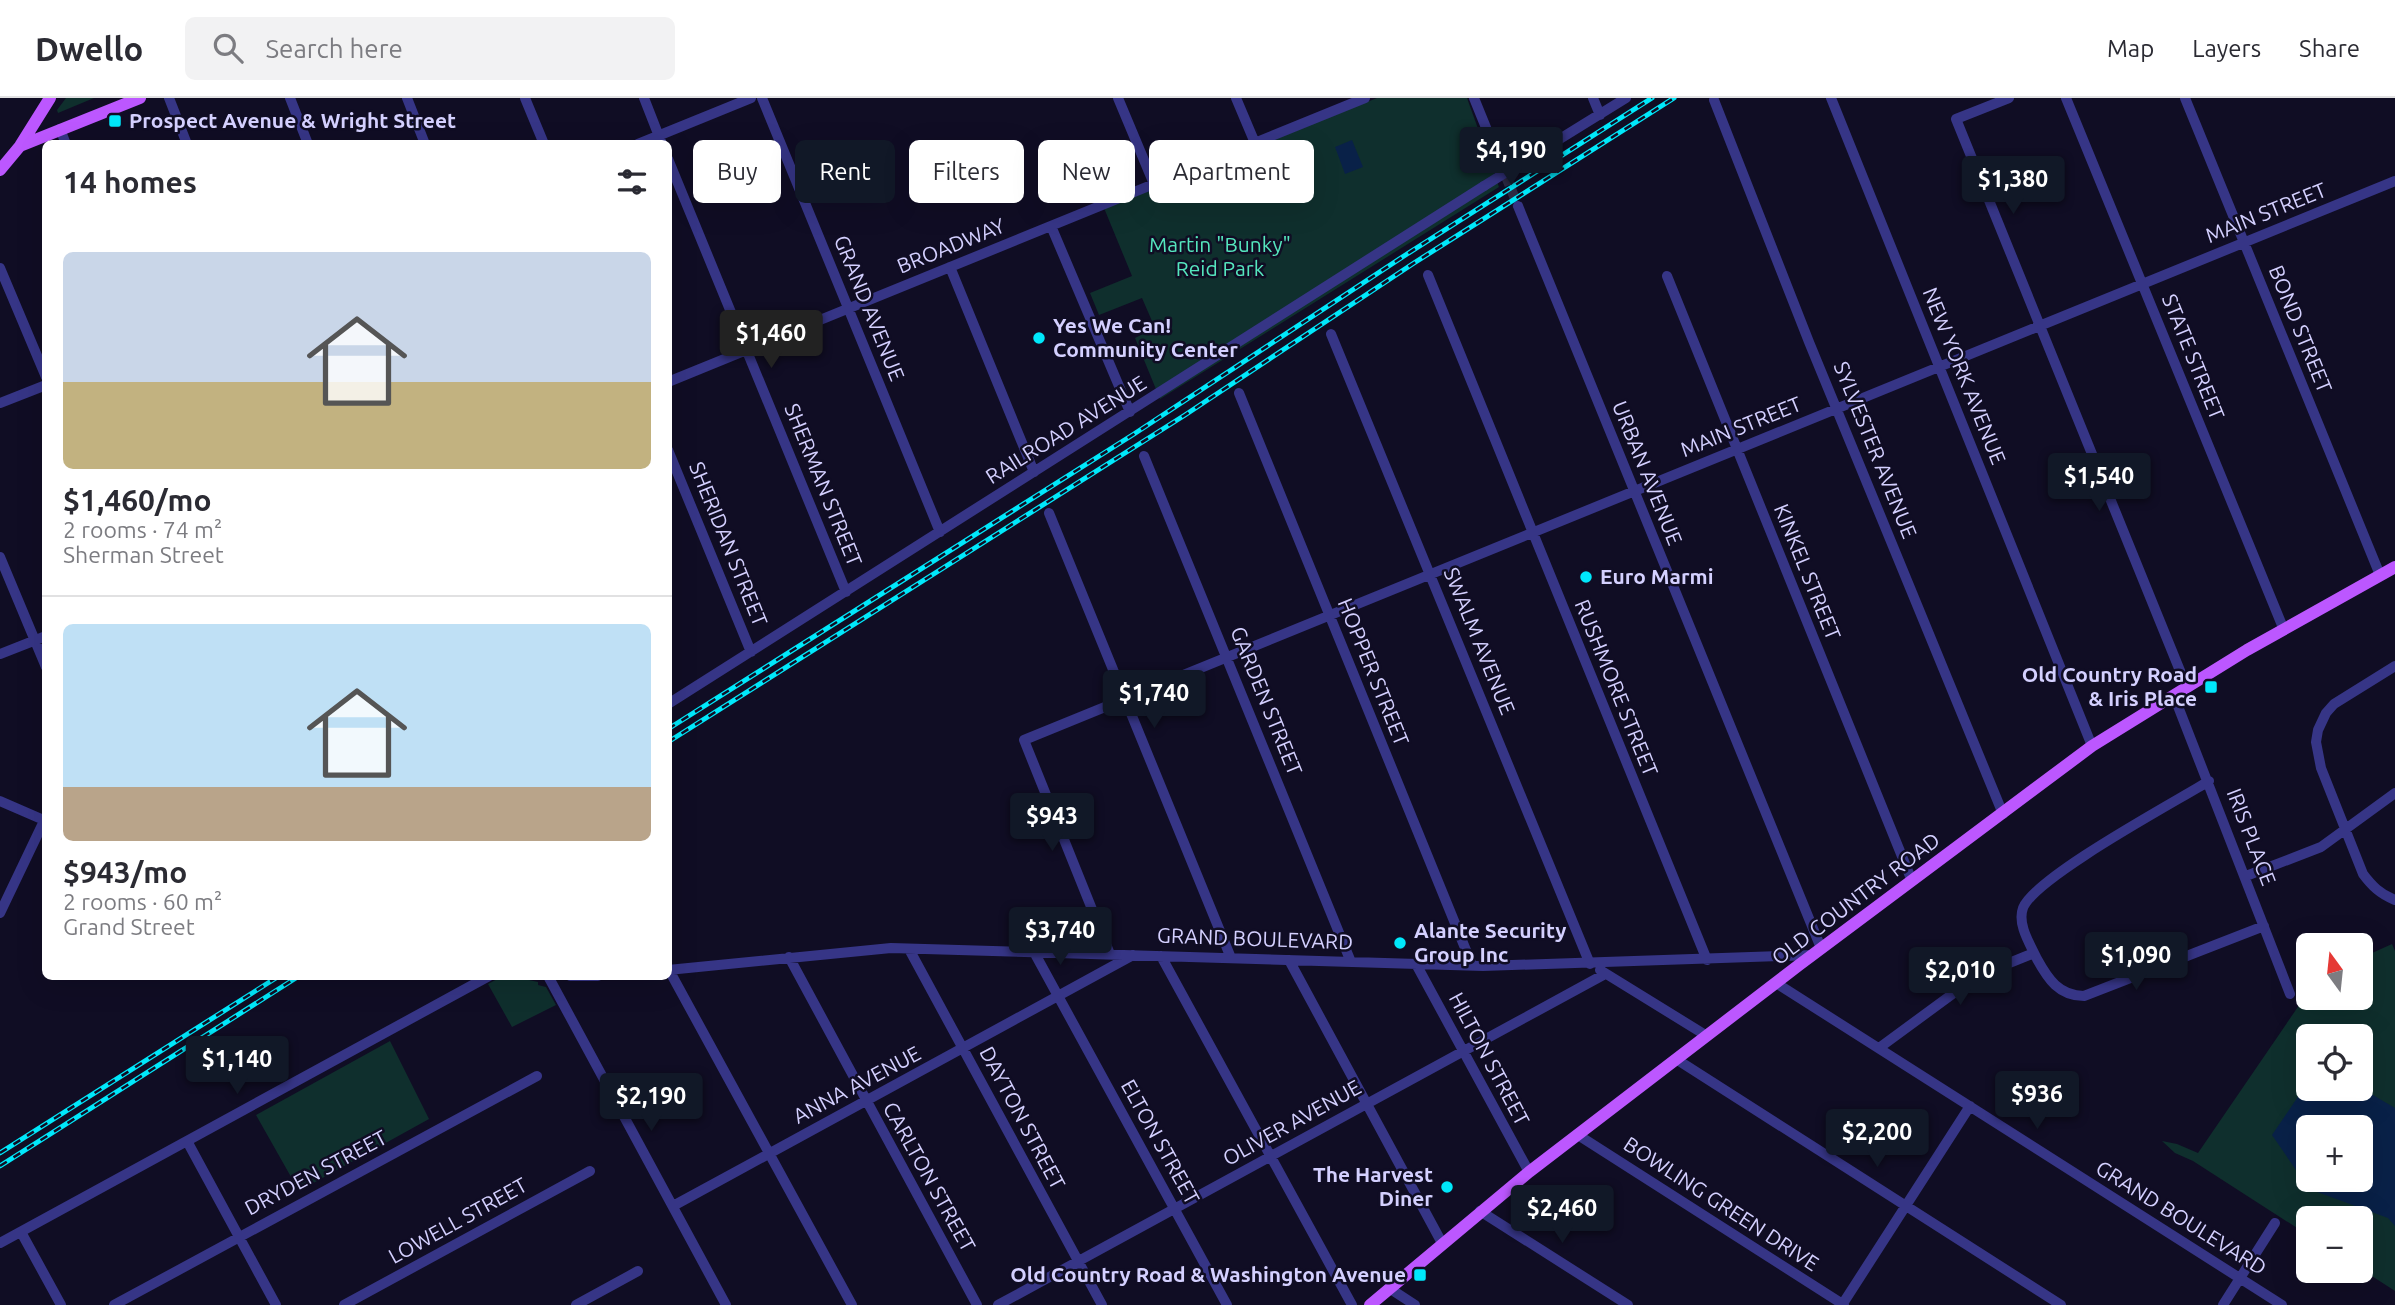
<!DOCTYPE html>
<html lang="en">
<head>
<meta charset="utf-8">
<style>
	body { margin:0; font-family:Ubuntu,sans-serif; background:#f2f2f3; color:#2b2b33; height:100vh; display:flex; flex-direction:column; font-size:26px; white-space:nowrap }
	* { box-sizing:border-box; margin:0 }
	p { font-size:23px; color:#7c7c81 }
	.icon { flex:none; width:38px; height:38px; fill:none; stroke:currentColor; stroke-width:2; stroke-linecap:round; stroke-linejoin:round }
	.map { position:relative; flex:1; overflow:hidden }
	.details { position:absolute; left:42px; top:42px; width:630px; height:840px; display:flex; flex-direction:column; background:#fff; border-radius:10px; box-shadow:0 7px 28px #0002 }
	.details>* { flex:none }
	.guide { position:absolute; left:693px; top:42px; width:665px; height:63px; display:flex; gap:14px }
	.needle { width:46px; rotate:345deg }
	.tools { position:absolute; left:2296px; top:835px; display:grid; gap:14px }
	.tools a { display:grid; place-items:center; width:77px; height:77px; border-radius:10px; background:#fff; box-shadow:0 7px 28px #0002; font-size:35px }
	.price { position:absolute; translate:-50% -60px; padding:0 16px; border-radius:7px; background:#111827; color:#fff; font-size:23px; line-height:46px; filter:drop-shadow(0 2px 4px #0008) }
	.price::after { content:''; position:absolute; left:50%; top:42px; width:21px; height:16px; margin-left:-10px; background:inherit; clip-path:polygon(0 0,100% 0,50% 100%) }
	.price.current { background:#222; color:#fff }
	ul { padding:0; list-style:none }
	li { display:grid; align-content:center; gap:14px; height:371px; padding:0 21px }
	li+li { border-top:2px solid #e1e1e2 }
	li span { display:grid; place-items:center; height:217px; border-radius:10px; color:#555 }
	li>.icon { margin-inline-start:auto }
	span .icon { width:126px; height:126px; fill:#fffc; stroke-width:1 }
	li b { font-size:30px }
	h2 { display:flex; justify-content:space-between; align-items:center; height:84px; padding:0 21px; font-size:30px }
	.chip { padding:0 24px; border-radius:10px; background:#fff; box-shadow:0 7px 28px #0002; font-size:24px; line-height:63px }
	.chip.current { background:#111827; color:#fff }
	header { display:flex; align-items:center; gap:42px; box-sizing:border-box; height:98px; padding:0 35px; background:#fff; border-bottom:2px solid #e1e1e2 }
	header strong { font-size:33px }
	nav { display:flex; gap:38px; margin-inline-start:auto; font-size:24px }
	.search { width:490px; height:63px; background:#f2f2f3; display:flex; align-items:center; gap:18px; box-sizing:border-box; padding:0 24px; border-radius:10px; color:#7c7c81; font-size:26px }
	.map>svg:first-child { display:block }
</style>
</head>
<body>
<header>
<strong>Dwello</strong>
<div class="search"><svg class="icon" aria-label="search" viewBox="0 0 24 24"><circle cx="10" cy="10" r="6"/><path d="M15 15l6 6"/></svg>Search here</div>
<nav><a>Map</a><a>Layers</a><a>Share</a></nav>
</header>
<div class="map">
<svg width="2395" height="1207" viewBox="0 0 2395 1207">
	<rect width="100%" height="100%" fill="#100d24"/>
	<!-- green -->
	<path fill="#0f2f2d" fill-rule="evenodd" d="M66,0H94L58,15L57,12Z
		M1377,0H1467L1499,89L1160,301L1135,240L1155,230L1142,200L1099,217L1090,195L1132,178L1104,110Z
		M2392,846L2395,853V1193L2361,1171V1120H2308V1137L2193,1063L2175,1055L2162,1043L2177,1046L2198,1055L2304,900L2299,888L2308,884V900H2361V860ZM2308,938H2361V990H2308ZM2308,1029H2361V1082H2308Z
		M501,879H515L538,884V887L546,889L556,907L512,929L488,886Z
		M390,943L429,1021L299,1093L256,1017Z"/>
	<!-- water -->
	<path fill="#092148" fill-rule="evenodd" d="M1352,42L1363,69L1345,76L1335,49Z
		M2308,984V990H2361L2395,1010V1128L2388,1120L2309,1091L2272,1037ZM2308,1029H2361V1082H2308Z"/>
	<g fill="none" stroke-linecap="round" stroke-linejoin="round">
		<!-- minor-tunnel -->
		<path stroke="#2d2a45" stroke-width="10" stroke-dasharray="10 5" stroke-linecap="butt" d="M1500,64L1518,108"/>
		<!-- minor -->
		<path stroke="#363586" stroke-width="10" d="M169,0L187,46
			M290,0L308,46
			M407,0L425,46
			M525,0L544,46
			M644,0L662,46
			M762,0L940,434
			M1118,0L1154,86
			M1236,0L1255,45
			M1474,0L1500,64
			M1593,0L1600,17
			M1831,0L2092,648
			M2009,0L1956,21L2187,590
			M2066,0L2284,532
			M2185,0L2380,477
			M1714,2L1809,244L2003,716
			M60,31L66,46
			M638,46L751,0
			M668,61L846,494
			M1521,65L1626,0
			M1518,108L1821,850
			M1051,128L1130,314
			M950,169L1034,374
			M0,170L46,279
			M1428,177L1707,862
			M1667,178L1912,783
			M1331,236L1590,866
			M668,284L1365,0
			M1239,295L1472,867
			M0,305L46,287
			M668,352L751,554
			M1144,358L1351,864
			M1049,415L1231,860
			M0,459L46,569
			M0,556L46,538
			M2395,568L2334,606L2326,615L2318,632L2316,644L2321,670L2363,776C2372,788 2380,796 2395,802
			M2174,598L2290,896
			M668,606L1484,88
			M2209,683C2175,704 2035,779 2023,810C2017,826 2030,846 2037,861C2048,881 2059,898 2084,898L2264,828
			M0,703L46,723
			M2246,778L2321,749L2395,695
			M0,815L44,723
			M909,851L1102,1207
			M1034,854L1227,1207
			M1110,856L1024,642L2395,83
			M1161,858L1352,1207
			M789,859L977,1207
			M1289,862L1442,1145
			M1416,866L1529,1074
			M668,872L891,850L1483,868L1812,857
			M669,872L852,1207
			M1600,872L1707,938
			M548,878L726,1207
			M570,878H598
			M1776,885L2282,1207
			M1879,950L1977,878L2034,855
			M1676,961L2061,1207
			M1578,1037L1844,1207
			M187,1043L276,1207
			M673,1108L1133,857
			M1480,1113L1628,1207
			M21,1134L61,1207
			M0,1145L489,878
			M1389,1190L1415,1207
			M114,1207L537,978
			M344,1207L590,1073
			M576,1207L638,1173
			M998,1207L1605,876
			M1842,1207L1970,1008
			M2223,1207L2275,1125"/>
		<!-- major -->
		<path stroke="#bc57ff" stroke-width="12" d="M20,48L140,0
			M0,72L20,48L50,0
			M1370,1207L1529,1074L1799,867L2092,648L2247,552L2395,469"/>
		<defs>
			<path id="rail" d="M668,631L1134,336L1407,156L1652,0
				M668,644L1185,317L1414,165L1674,0
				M0,1055L279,878
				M0,1068L299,878"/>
		</defs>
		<!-- rail casing -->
		<use href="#rail" stroke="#00e8fb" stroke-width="5"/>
		<!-- rail -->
		<use href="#rail" stroke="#100d24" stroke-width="2.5" stroke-dasharray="8" stroke-linecap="butt"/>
		<!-- minor-bridge -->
		<path stroke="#363586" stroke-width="10" d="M1484,88L1521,65"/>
	</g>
	<!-- markers -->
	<g fill="#00e8fb" stroke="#100d24" stroke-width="2.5">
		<rect x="108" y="16" width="14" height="14" rx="3.5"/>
		<circle cx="1039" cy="240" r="7"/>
		<circle cx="1586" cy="479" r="7"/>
		<rect x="2204" y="582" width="14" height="14" rx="3.5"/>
		<circle cx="1400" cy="845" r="7"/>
		<circle cx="1447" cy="1089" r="7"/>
		<rect x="1413" y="1170" width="14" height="14" rx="3.5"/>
	</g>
	<g text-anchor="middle" stroke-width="5" stroke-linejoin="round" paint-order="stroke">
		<!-- poi labels -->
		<g font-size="21" font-weight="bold" fill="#d4d0ff" stroke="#100d24" text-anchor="start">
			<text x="129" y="30">Prospect Avenue &amp; Wright Street</text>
			<text x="1053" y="235">Yes We Can!<tspan x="1053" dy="24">Community Center</tspan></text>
			<text x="1600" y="486">Euro Marmi</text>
			<text x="2197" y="584" text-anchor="end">Old Country Road<tspan x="2197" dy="24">&amp; Iris Place</tspan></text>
			<text x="1414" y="840">Alante Security<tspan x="1414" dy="24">Group Inc</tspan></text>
			<text x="1433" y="1084" text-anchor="end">The Harvest<tspan x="1433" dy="24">Diner</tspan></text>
			<text x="1406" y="1184" text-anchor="end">Old Country Road &amp; Washington Avenue</text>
		</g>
		<!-- street labels -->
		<g font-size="21" fill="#d4d0ff" stroke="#100d24">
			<text transform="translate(2266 115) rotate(-22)" y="7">MAIN STREET</text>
			<text transform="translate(951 148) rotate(-22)" y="7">BROADWAY</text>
			<text transform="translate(869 210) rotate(68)" y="7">GRAND AVENUE</text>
			<text transform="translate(2300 231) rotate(68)" y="7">BOND STREET</text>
			<text transform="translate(2193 259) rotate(68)" y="7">STATE STREET</text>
			<text transform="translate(1964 278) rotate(68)" y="7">NEW YORK AVENUE</text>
			<text transform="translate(1741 329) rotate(-22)" y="7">MAIN STREET</text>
			<text transform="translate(1066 332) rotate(-32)" y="7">RAILROAD AVENUE</text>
			<text transform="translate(1875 352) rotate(68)" y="7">SYLVESTER AVENUE</text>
			<text transform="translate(1647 375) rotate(68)" y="7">URBAN AVENUE</text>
			<text transform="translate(823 387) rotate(68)" y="7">SHERMAN STREET</text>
			<text transform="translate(728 446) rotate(68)" y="7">SHERIDAN STREET</text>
			<text transform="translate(1807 474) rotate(68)" y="7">KINKEL STREET</text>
			<text transform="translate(1479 543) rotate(68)" y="7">SWALM AVENUE</text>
			<text transform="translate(1373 574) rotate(68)" y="7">HOPPER STREET</text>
			<text transform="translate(1616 590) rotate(68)" y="7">RUSHMORE STREET</text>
			<text transform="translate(1266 603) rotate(68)" y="7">GARDEN STREET</text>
			<text transform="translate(2251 739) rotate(69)" y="7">IRIS PLACE</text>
			<text transform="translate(1856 801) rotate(-37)" y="7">OLD COUNTRY ROAD</text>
			<text transform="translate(1255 841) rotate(2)" y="7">GRAND BOULEVARD</text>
			<text transform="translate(1489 961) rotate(62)" y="7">HILTON STREET</text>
			<text transform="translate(857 987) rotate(-28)" y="7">ANNA AVENUE</text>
			<text transform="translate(1022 1020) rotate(62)" y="7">DAYTON STREET</text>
			<text transform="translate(1292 1025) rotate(-29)" y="7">OLIVER AVENUE</text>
			<text transform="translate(1160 1044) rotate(61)" y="7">ELTON STREET</text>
			<text transform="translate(316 1075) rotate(-28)" y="7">DRYDEN STREET</text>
			<text transform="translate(929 1079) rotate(61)" y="7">CARLTON STREET</text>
			<text transform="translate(1721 1106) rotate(33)" y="7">BOWLING GREEN DRIVE</text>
			<text transform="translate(2181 1120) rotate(32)" y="7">GRAND BOULEVARD</text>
			<text transform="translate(458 1123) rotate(-29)" y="7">LOWELL STREET</text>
		</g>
		<!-- park labels -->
		<g font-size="21" fill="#55e6be" stroke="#100d24">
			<text x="1220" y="154">Martin "Bunky"<tspan x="1220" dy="24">Reid Park</tspan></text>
		</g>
	</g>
</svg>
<div class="tools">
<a><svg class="needle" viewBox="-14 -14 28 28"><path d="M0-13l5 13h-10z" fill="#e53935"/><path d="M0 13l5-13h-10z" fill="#7c7c81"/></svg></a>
<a><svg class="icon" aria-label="locate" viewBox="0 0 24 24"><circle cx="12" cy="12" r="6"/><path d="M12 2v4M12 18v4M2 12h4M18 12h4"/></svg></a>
<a>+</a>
<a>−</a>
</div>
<b class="price" style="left:1511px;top:89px">$4,190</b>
<b class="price" style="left:2013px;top:118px">$1,380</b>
<b class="price current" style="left:771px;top:272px">$1,460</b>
<b class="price" style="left:2099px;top:415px">$1,540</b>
<b class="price" style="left:1154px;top:632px">$1,740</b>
<b class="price" style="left:1052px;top:755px">$943</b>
<b class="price" style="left:1060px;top:869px">$3,740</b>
<b class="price" style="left:2136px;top:894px">$1,090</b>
<b class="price" style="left:1960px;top:909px">$2,010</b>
<b class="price" style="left:237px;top:998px">$1,140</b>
<b class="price" style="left:2037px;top:1033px">$936</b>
<b class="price" style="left:651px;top:1035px">$2,190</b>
<b class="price" style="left:1877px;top:1071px">$2,200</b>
<b class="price" style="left:1562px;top:1147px">$2,460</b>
<div class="guide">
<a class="chip">Buy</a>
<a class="chip current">Rent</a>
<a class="chip">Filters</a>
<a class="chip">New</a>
<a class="chip">Apartment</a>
</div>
<section class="details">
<h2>14 homes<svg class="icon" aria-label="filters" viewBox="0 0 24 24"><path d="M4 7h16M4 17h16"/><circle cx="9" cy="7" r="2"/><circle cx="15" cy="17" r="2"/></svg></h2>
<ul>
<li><span style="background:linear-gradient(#c9d6e8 60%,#c2b280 0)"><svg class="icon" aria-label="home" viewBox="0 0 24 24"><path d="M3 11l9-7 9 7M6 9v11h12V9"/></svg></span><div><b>$1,460/mo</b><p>2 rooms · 74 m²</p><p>Sherman Street</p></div></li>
<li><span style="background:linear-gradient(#bfe0f5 75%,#b9a48a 0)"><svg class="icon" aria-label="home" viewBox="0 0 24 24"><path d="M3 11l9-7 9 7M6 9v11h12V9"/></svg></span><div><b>$943/mo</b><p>2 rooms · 60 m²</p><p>Grand Street</p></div></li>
</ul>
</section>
</div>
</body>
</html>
